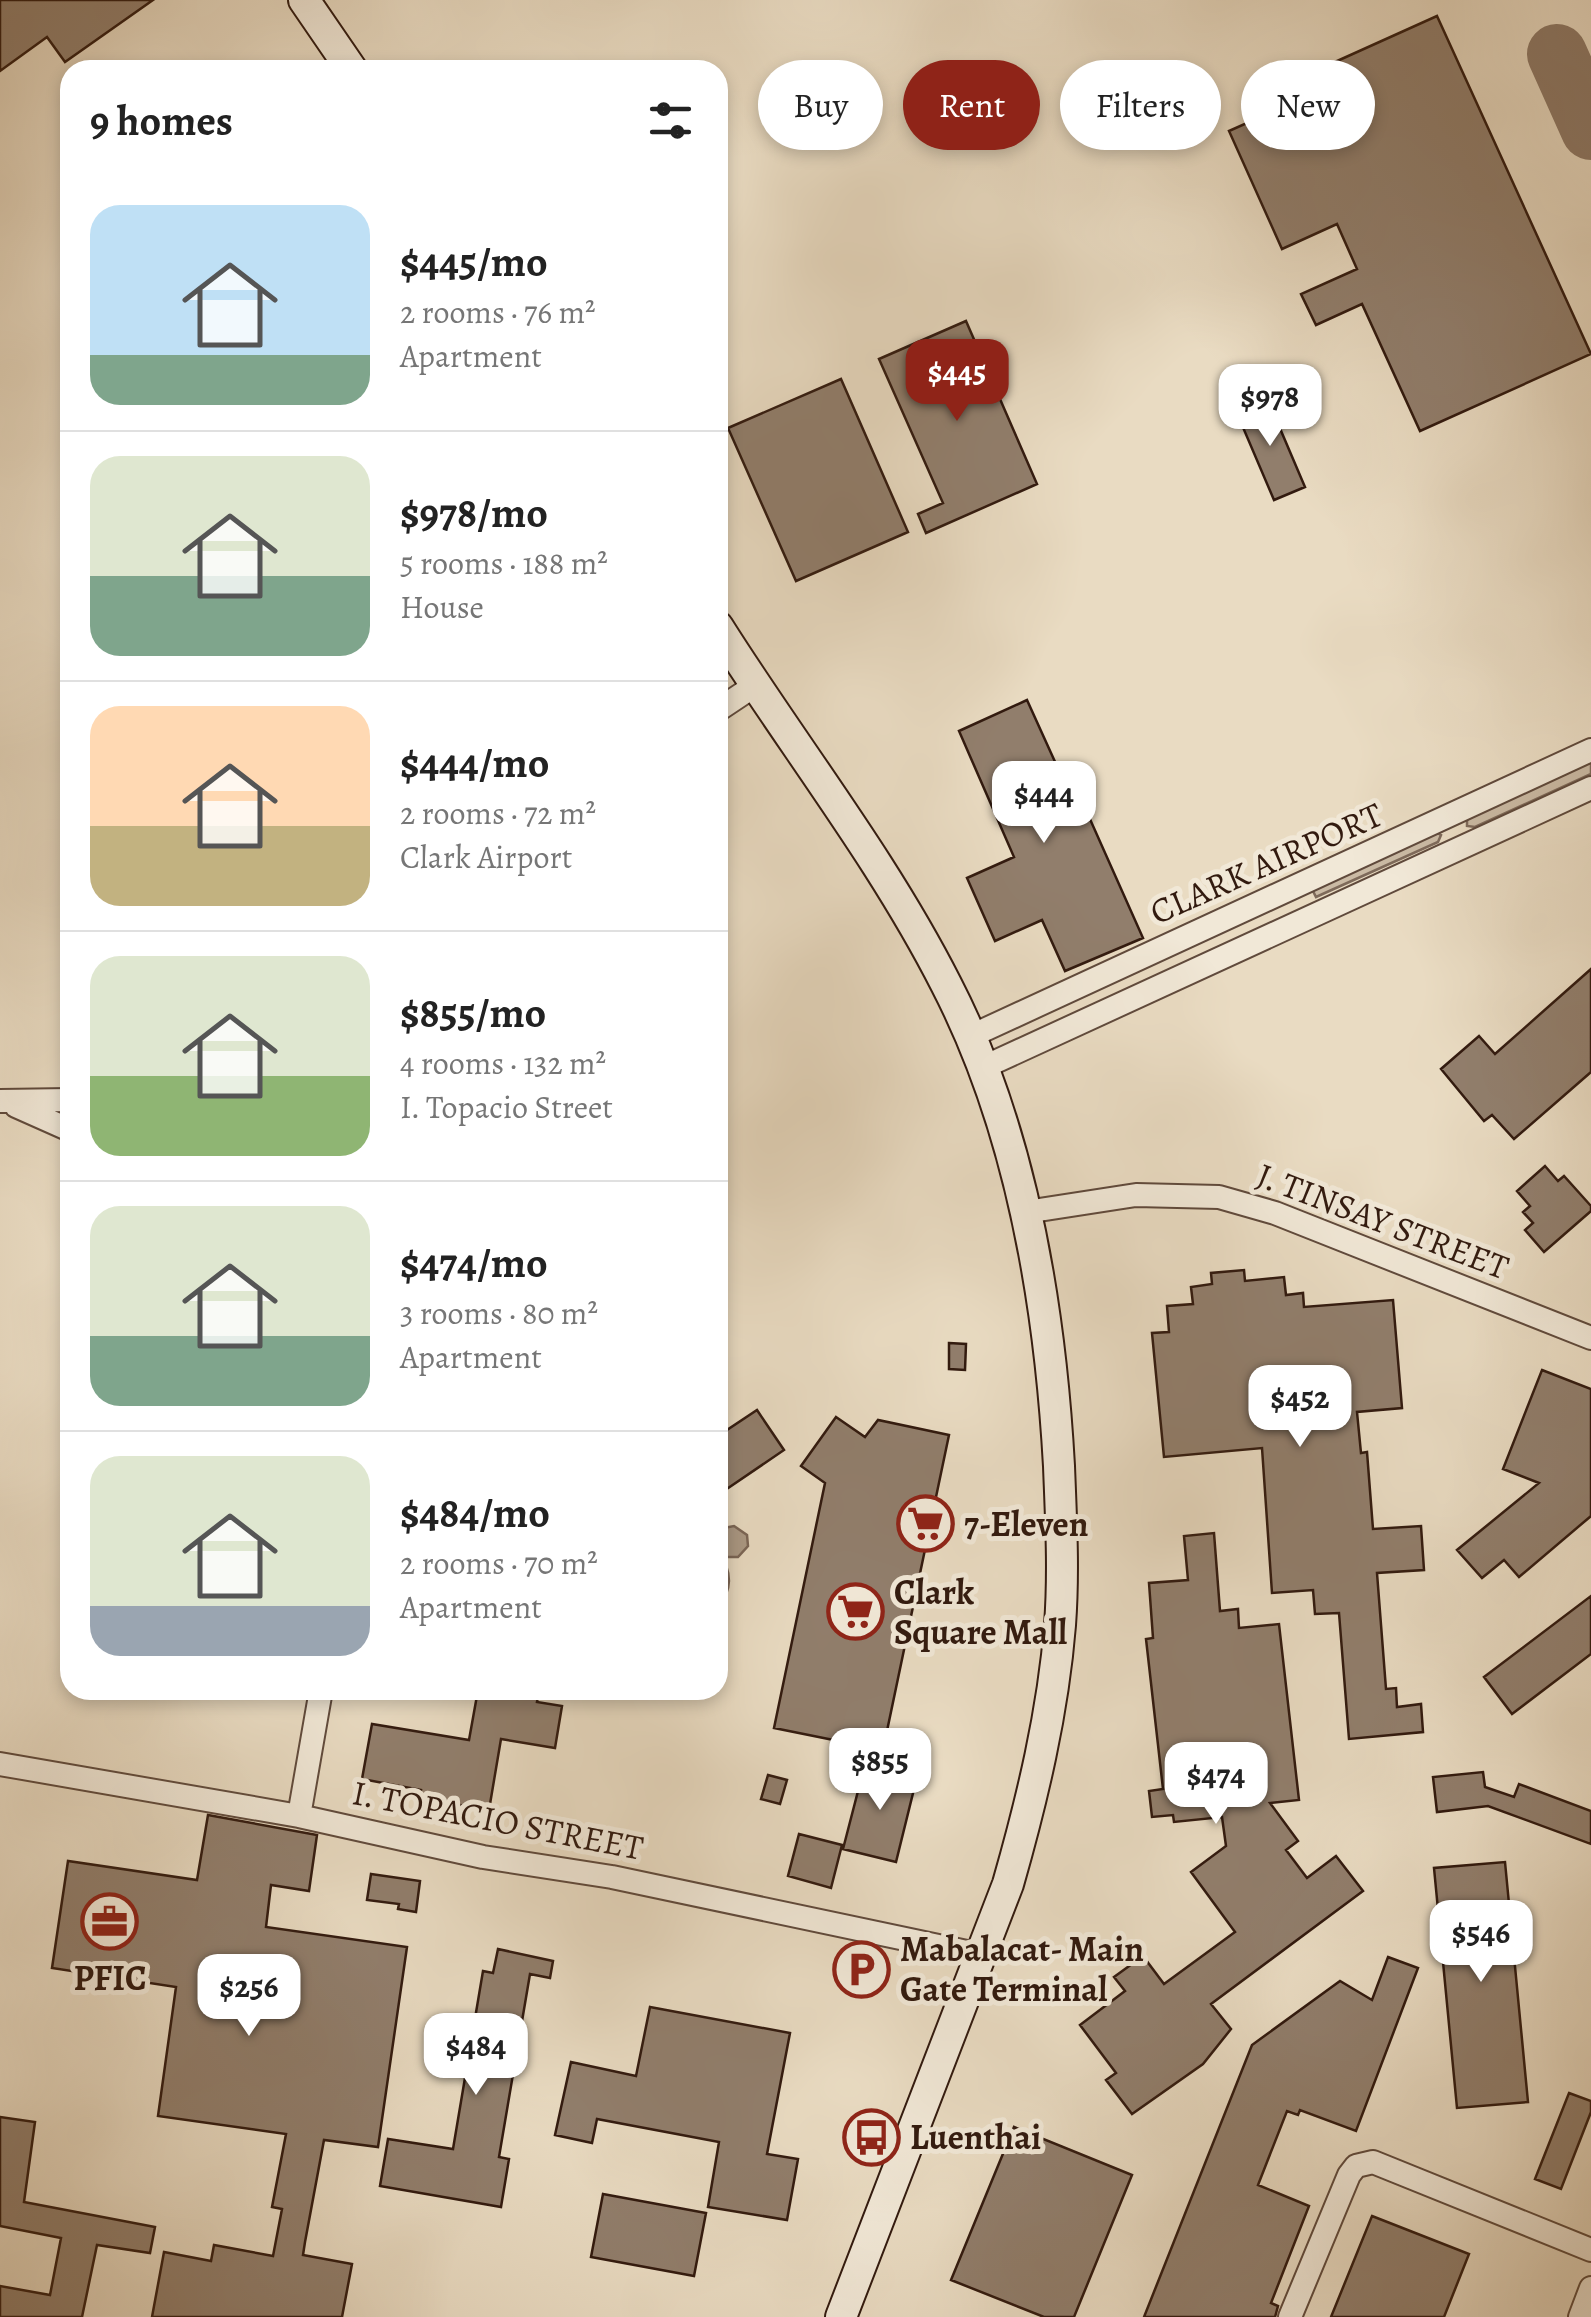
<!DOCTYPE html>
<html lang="en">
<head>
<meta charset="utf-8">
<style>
	body { margin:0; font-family:Alegreya,serif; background:#f2f2f2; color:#222; height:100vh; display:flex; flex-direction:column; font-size:38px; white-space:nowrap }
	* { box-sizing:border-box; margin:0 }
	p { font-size:32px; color:#767676 }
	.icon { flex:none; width:55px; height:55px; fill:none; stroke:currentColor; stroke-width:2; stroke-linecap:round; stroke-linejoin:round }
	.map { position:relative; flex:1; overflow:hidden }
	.panel { position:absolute; left:60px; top:60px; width:668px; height:1640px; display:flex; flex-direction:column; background:#fff; border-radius:30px; box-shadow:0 5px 15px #0003 }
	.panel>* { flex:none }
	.banner { position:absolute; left:758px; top:60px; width:682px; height:90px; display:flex; gap:20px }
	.price { position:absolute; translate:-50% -85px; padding:0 22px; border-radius:20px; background:#fff; color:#222; font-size:32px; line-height:65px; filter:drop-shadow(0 2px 5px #0008) }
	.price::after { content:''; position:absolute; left:50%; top:60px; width:30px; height:22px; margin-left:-15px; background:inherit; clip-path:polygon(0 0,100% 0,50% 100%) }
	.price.selected { background:#8f2418; color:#fff }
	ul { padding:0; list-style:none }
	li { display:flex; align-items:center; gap:30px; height:250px; padding:0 30px }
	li+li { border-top:2px solid #e0e0e0 }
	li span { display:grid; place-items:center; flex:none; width:280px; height:200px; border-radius:30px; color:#555 }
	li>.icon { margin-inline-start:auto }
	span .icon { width:120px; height:120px; fill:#fffc; stroke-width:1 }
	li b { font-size:42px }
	h2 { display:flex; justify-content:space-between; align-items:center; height:120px; padding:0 30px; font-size:42px }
	.tag { padding:0 35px; border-radius:45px; background:#fff; box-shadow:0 5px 15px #0003; font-size:35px; line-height:90px }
	.tag.selected { background:#8f2418; color:#fff }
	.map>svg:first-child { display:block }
</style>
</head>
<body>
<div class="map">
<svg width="1591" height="2317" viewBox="0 0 1591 2317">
	<rect width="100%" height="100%" fill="#e9dbc2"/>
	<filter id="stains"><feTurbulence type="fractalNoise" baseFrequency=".002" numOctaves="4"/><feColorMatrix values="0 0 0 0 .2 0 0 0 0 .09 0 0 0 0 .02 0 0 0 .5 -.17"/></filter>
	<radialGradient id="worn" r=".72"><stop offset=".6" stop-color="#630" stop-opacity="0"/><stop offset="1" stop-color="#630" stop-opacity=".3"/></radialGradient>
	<!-- green -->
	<path fill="#cabaa4" stroke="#7e6a5a" stroke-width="2.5" d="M1591,762V774L1475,827L1467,826V818Z
		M1435,832L1441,835L1438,842L1316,897L1312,889Z"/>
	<!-- water -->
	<path fill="#ab9985" stroke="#7b6656" stroke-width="2.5" d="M734,1526L747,1535L748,1546L738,1557H727L719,1553C733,1572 732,1590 718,1608V1535L724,1528Z"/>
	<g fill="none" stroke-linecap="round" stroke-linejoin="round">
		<!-- taxiway -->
		<path stroke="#8e7a68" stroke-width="60" d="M1557,54L1591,130"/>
	</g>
	<!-- building -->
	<path fill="#917e6c" stroke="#321a0f" stroke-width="2.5" d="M0,0H153L65,62L47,37L0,71Z
		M1437,16L1591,354L1420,431L1362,304L1316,325L1301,294L1357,269L1337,224L1282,249L1229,131L1283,107L1275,89Z
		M966,321L1037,484L926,533L918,514L943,503L879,359Z
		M841,379L908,532L796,581L728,428Z
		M1267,398L1305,487L1274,500L1236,411Z
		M1027,700L1061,775L1069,772L1143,938L1065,971L1042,920L995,941L967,878L1014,857L959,731Z
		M1591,969V1072L1514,1139L1492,1115L1484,1121L1441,1069L1479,1036L1495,1054Z
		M1545,1166L1558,1181L1564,1176L1591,1206V1211L1544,1252L1525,1230L1533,1223L1523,1212L1530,1206L1517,1191Z
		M1244,1270L1245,1281L1284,1277L1286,1295L1303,1293L1304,1307L1393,1300L1402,1408L1357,1412L1361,1453L1367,1452L1373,1529L1421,1526L1424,1570L1377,1573L1386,1689L1396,1688L1397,1707L1421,1704L1423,1732L1349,1739L1339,1613L1315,1614L1313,1590L1272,1593L1262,1448L1164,1457L1152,1333L1169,1332L1167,1306L1193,1304L1191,1287L1212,1284L1211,1273Z
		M949,1343L966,1344L965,1370L949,1369Z
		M1542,1370L1591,1389V1516L1519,1577L1504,1560L1482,1578L1457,1550L1539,1483L1503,1469Z
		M757,1410L784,1450L718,1495V1436Z
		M836,1417L865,1437L878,1420L949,1435L883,1750L774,1728L825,1483L801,1466Z
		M1214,1533L1220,1611L1238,1609L1239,1628L1279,1624L1299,1800L1270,1803L1298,1841L1286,1850L1307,1878L1336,1856L1363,1891L1211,2004L1231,2029L1203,2064L1132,2114L1106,2080L1116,2073L1080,2025L1125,1991L1114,1977L1143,1956L1164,1984L1235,1932L1191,1872L1226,1846L1222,1817L1174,1822L1173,1815L1152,1817L1149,1791L1163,1789L1146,1639L1153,1638L1149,1583L1188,1580L1184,1536Z
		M1591,1596V1654L1512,1714L1484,1677Z
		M478,1690H539L537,1702L562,1706L555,1748L501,1739L489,1810L420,1798L421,1790L362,1779L372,1724L469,1740Z
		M865,1764L917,1777L896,1862L843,1849Z
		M1483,1772L1485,1787L1514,1797L1519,1784L1591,1811V1844L1488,1806L1437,1812L1433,1777Z
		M768,1775L787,1780L780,1804L761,1799Z
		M208,1815L317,1835L309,1891L271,1885L266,1927L407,1947L378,2147L324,2140L305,2242L303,2255L352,2264L342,2317H152L164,2252L211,2261L214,2245L273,2256L282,2209L272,2207L286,2134L158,2116L176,1987L52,1968L68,1861L197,1880Z
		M799,1834L842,1845L831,1888L788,1876Z
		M1505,1862L1528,2102L1457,2108L1434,1868Z
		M371,1874L420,1881L416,1912L398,1909L399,1904L367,1900Z
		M498,1949L553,1961L550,1978L530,1974L499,2157L509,2159L501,2207L380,2186L388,2139L453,2149L483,1971L493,1973Z
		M1388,1957L1418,1968L1356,2131L1300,2110L1298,2115L1287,2111L1258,2185L1309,2206L1271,2303L1278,2306L1275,2317H1144L1252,2045L1340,1981L1372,2000Z
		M650,2007L790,2033L767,2154L798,2159L787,2220L708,2207L719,2142L597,2119L592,2143L555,2135L571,2062L636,2076Z
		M1569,2093L1591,2101V2112L1561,2189L1535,2179Z
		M0,2117L35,2122L24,2202L155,2227L150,2253L97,2245L82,2317H0V2286L50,2295L61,2238L0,2226Z
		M1014,2127L1132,2175L1074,2317H1044L951,2280Z
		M603,2194L706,2213L694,2276L591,2257Z
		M1372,2216L1469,2254L1444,2317H1331Z"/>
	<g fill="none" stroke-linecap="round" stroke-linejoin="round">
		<defs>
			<path id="minor" d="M718,710L754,686
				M969,1037L1591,750
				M984,1067L1591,788
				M0,1101L70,1100
				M16,1106L70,1130
				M1026,1212L1136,1195L1219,1197L1275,1213L1591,1338
				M0,1764L299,1816L483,1857L612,1877L981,1955
				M299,1816L321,1690
				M1290,2317L1349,2175L1356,2166L1373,2162L1591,2250
				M1580,2317L1591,2288"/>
			<path id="secondary" d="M304,0L352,70
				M718,627C793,746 882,858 946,984C1021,1129 1050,1304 1059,1466C1061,1519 1064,1572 1060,1625C1053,1713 1032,1800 1008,1884L841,2317"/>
		</defs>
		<!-- minor casing -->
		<use href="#minor" stroke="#604a3c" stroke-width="26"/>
		<!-- secondary casing -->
		<use href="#secondary" stroke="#321a0f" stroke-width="34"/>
		<!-- minor -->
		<use href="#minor" stroke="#f1e8d7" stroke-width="22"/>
		<!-- secondary -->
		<use href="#secondary" stroke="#f1e8d7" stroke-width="30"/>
	</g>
	<!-- icons -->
	<defs>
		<symbol id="supermarket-ring" viewBox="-11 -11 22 22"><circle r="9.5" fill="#f1e8d7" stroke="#8f2418" stroke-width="1.5"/><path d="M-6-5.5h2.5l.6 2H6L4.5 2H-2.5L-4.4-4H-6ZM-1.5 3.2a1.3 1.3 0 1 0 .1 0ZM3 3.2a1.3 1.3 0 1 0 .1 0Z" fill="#8f2418"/></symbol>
		<symbol id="office-ring" viewBox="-11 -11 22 22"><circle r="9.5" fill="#f1e8d7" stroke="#8f2418" stroke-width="1.5"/><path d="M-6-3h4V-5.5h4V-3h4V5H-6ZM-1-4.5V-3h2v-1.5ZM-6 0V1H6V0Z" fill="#8f2418"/></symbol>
		<symbol id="parking-ring" viewBox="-11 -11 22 22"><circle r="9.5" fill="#f1e8d7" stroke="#8f2418" stroke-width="1.5"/><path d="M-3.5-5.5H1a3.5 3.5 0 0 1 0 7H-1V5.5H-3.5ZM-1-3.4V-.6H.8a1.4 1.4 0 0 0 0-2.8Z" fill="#8f2418"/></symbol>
		<symbol id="bus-ring" viewBox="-11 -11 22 22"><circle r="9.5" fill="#f1e8d7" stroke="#8f2418" stroke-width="1.5"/><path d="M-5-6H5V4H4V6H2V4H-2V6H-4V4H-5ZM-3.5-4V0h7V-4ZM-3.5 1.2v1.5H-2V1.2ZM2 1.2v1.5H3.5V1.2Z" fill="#8f2418"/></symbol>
	</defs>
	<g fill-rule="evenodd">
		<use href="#supermarket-ring" x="894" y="1492" width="63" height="63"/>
		<use href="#supermarket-ring" x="824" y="1580" width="63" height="63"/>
		<use href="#office-ring" x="78" y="1890" width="63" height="63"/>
		<use href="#parking-ring" x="830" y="1938" width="63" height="63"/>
		<use href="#bus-ring" x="840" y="2106" width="63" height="63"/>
	</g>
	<g text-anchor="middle" stroke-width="10" stroke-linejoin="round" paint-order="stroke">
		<!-- street labels -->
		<g font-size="35" fill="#321a0f" stroke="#f1e8d7">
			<text transform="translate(1266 863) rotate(-24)" y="12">CLARK AIRPORT</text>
			<text transform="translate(1383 1221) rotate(21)" y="12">J. TINSAY STREET</text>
			<text transform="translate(498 1820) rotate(11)" y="12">I. TOPACIO STREET</text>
		</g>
		<!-- poi labels -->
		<g font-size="35" font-weight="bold" fill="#321a0f" stroke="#f1e8d7" text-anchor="start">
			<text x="964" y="1536">7-Eleven</text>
			<text x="894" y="1604">Clark<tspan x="894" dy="40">Square Mall</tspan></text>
			<text x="900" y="1961">Mabalacat- Main<tspan x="900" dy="40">Gate Terminal</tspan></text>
			<text x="110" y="1990" text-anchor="middle">PFIC</text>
			<text x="910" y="2149">Luenthai</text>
		</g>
	</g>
	<rect width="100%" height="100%" filter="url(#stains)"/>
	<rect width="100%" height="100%" fill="url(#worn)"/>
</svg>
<b class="price selected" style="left:957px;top:424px">$445</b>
<b class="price" style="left:1270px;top:449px">$978</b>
<b class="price" style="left:1044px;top:846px">$444</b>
<b class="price" style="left:1300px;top:1450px">$452</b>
<b class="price" style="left:880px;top:1813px">$855</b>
<b class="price" style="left:1216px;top:1827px">$474</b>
<b class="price" style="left:1481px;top:1985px">$546</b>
<b class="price" style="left:249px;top:2039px">$256</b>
<b class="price" style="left:476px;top:2098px">$484</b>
<div class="banner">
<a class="tag">Buy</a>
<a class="tag selected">Rent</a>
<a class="tag">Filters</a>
<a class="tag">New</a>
</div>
<section class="panel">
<h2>9 homes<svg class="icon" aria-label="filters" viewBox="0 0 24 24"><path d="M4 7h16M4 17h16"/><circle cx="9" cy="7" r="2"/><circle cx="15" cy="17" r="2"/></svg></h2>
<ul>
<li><span style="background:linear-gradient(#bfe0f5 75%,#7fa58c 0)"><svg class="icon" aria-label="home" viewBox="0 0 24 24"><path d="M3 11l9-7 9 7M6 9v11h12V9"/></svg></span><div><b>$445/mo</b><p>2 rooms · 76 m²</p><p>Apartment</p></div></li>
<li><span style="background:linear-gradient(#dfe7d0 60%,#7fa58c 0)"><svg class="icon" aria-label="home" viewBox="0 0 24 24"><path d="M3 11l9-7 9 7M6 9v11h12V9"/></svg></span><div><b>$978/mo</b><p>5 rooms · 188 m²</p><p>House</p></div></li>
<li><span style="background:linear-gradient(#ffd9b3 60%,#c2b280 0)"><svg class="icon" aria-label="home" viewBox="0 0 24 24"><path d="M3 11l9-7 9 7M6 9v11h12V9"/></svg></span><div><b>$444/mo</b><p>2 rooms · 72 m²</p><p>Clark Airport</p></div></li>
<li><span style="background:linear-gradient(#dfe7d0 60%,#8fb573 0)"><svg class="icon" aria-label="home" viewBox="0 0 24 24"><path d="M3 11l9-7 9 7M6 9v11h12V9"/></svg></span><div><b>$855/mo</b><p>4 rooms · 132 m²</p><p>I. Topacio Street</p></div></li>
<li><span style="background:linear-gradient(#dfe7d0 65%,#7fa58c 0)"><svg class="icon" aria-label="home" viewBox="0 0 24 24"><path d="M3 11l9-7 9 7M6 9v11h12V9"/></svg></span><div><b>$474/mo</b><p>3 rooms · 80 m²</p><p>Apartment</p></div></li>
<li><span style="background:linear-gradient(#dfe7d0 75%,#9aa5b1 0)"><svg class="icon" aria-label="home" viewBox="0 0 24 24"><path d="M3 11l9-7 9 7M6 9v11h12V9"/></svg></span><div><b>$484/mo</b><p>2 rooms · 70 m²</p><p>Apartment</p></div></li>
</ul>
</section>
</div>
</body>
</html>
